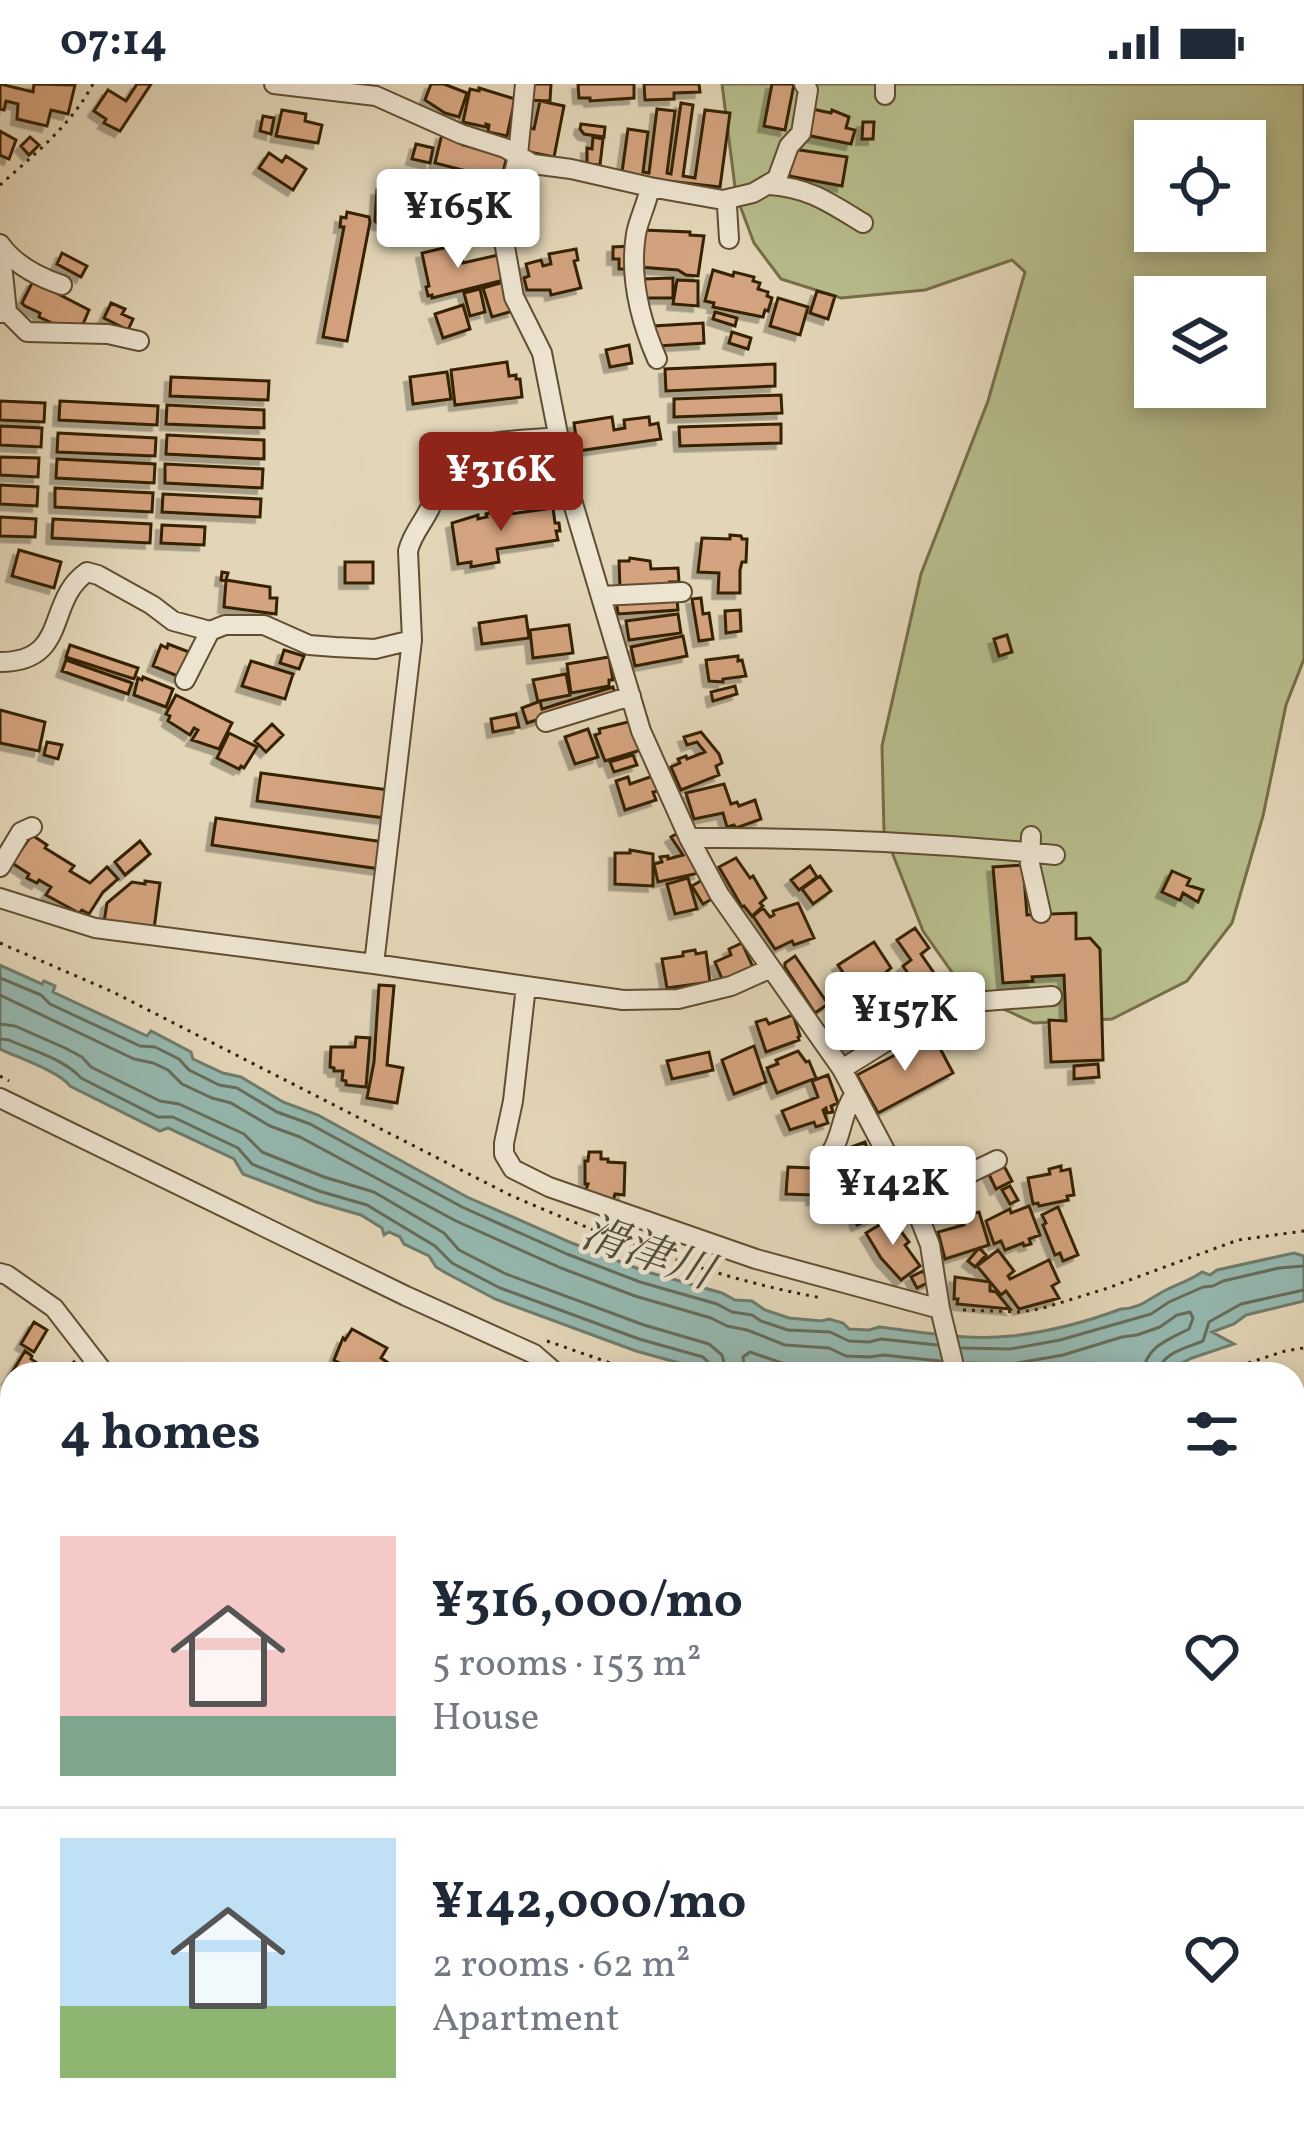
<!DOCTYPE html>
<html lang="en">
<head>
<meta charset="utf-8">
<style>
	body { margin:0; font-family:Vollkorn,"Noto Serif JP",serif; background:#f2f2f3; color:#1f2937; height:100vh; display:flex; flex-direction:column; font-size:45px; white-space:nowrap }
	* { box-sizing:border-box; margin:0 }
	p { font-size:39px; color:#747a83 }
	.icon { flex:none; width:66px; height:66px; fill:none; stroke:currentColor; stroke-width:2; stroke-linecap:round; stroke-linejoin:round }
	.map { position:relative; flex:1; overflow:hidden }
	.details { position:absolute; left:0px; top:1278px; width:1305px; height:771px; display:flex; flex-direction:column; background:#fff; border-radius:36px 36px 0 0; box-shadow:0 6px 18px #0003 }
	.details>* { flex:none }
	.fabs { position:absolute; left:1134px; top:36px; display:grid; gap:24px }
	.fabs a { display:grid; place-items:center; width:132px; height:132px; border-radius:0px; background:#fff; box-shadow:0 6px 18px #0003; font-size:60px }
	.price { position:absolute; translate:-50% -102px; padding:0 27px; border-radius:12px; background:#fff; color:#222; font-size:39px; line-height:78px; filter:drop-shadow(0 3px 6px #0008) }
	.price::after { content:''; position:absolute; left:50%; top:72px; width:36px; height:27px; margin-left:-18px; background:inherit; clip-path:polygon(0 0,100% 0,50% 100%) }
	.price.current { background:#8f2418; color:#fff }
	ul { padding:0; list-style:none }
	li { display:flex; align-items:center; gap:36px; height:300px; padding:0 60px }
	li+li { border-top:3px solid #e0e1e3 }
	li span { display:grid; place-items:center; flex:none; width:336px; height:240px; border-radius:0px; color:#555 }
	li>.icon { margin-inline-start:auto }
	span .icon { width:144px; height:144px; fill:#fffc; stroke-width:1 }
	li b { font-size:51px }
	h2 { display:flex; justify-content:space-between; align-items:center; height:144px; padding:0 60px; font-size:51px }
	.status { display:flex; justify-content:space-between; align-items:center; height:84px; padding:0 60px; background:#fff; direction:ltr }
	.status svg { height:33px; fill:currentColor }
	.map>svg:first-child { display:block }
</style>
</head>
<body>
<div class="status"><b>07:14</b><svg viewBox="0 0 49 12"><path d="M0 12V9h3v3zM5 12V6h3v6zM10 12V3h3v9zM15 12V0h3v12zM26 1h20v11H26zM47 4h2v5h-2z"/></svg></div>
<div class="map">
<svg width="1304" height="2047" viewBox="0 0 1304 2047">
	<defs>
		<filter id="shadow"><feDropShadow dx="-5.5" dy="5.5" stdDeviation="0" flood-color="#0004"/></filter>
	</defs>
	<rect width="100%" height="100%" fill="#e3d6b8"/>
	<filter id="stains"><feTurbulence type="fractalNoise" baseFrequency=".00167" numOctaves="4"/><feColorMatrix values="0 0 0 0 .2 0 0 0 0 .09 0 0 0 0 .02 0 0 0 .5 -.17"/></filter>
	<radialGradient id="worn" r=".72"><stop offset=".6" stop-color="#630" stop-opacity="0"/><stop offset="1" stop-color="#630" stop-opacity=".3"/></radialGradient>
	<!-- green -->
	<path fill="#b7bd8c" stroke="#766e48" stroke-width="3" fill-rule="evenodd" d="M722,0H1304V575L1286,621L1263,732L1232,839L1187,897L1112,935L1034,939L966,908L923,847L884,748L882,662L921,490L988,317L1025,188L1012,176L925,206L841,214L781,195L754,159L736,111ZM1155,57H1245V147H1155ZM1155,213H1245V303H1155Z"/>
	<!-- water -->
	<path fill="#95b9b1" stroke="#6f7c6c" stroke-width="3" d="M0,881L42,900L44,897L55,902L53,908L147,952L151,947L191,968L193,975L223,989L241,993L283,1018L318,1031L467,1113L572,1159L644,1187L722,1209L735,1216L752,1217L765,1226L789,1234L822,1237L829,1235L843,1239L849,1245L869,1246L879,1243C922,1248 968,1257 1011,1252C1048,1248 1086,1238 1121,1225C1140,1225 1150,1214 1166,1206C1178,1200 1191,1196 1202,1188L1210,1191L1217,1186L1294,1169L1304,1172V1217L1246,1231L1234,1240L1212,1248L1234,1260L1192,1274L1160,1290H719L636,1267L495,1215L446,1189L436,1183L429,1172L404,1160L400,1153L389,1148L384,1151L382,1144L361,1131L316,1118L243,1090L234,1075L168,1044L160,1047L70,1002C60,988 19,974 0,965Z"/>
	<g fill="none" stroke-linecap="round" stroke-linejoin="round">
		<!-- shore -->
		<path stroke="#666c5a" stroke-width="3" d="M0,894L41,911L50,920L140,962L155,963L179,975L189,986L219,1001L237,1004L277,1028L310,1040L462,1123L567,1170L640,1198L717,1220L732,1228L752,1231L761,1237L788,1246L830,1248L849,1257L869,1258L881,1255L937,1261
			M0,911L134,975L153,979L168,986L182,1000L212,1014L231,1019L270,1042L300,1053L456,1137L561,1184L635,1212L711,1234L727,1242L747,1246L785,1261L829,1264L846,1272L870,1273L883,1271L940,1277
			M0,940L15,942L65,964L82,973L91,983L160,1017L179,1020L244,1050L262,1068L324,1093L374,1108L444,1149L459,1166L506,1190L644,1241L709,1260L722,1271L727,1290
			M0,955L9,956C31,966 66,976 81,994L158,1033H173L238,1064L252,1080L319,1107L367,1121L435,1162L452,1179L500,1204L639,1255L703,1273L710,1280L712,1290
			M962,1264L1010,1265L1060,1256L1151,1230L1169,1218L1203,1203L1213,1202L1223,1197L1279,1184L1304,1182
			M966,1279L1012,1280L1063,1271L1122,1253L1137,1251L1160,1243L1177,1231L1190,1228L1193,1234L1189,1245C1167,1256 1145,1263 1143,1290
			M745,1290L743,1273L750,1268L782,1279L823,1282L850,1290
			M1158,1290C1160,1269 1186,1264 1203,1257L1209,1238L1241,1220L1304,1206"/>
	</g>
	<!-- building -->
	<path fill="#d4a37f" stroke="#362004" stroke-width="3" filter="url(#shadow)" d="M0,0L33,8L34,0L75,1L68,30L51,26L47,42L17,35L18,20L6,17L4,26L0,25Z
		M137,0H151L120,47L104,39L106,35L94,27L108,6L126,17Z
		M431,0H444L467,9L459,33L445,29L425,16Z
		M527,0H551L550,17L526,16Z
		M578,0H634V14L590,17V14H579Z
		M644,0H699L700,8L674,9V15L645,16Z
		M772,0H794L785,46L764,42Z
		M479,4L515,15L507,52L488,48L489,41L486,40V43L463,38L470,5L479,7Z
		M540,17L564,22L554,73L519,66L524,43L534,45Z
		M681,19L693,21L683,92L695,94L705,26L730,29L720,103L650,95L622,88L628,45L648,48L643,88L649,89L657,25L675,27L667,89L671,90Z
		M812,25L831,29L832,26L849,33L846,44L855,46L851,60L806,51Z
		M282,26L306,30L305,37L322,41L318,59L276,52Z
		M263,32L274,34L271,50L260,47Z
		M863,38H874L873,55H862Z
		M581,40L605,43L604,53L584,50L580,45Z
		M0,47L16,56L9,75L0,71Z
		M442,50L465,56L463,61L507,72L501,96L435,79Z
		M30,53L39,61L29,71L21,62Z
		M593,53L603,55L600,81L587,80V64L592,65Z
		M416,60L433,64L430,79L412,75Z
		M793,65L847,73L842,102L789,92Z
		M269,69L282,78L286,72L306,85L293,106L259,84Z
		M377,106L416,109V115L432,116L430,144L378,140L375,137Z
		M460,119L461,147L433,148L432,121Z
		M347,128L369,133L370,138L347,257L323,253L344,143H340L341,133L346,134Z
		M643,146L690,148V151L704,152L698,192L686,191L678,186L639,183Z
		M460,160L463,179L498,171L504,196L432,214V211L428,212L426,203L429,202L422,169Z
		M632,162V185H619V175H613V163Z
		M576,165L578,176L574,177L581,204L551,211L550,206H527L524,194L529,192L526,180L541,176L543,182L551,180L549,170Z
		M62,169L87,182L81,193L57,180Z
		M713,186L733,192L734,188L754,193L753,197L760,199L758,205L768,208L767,212L772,214L768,227L765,226L763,233L713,223L714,219L705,217Z
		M673,194V214H643V195Z
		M677,196L698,197V222L673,220Z
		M33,197L89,226L80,247L72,248L39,233L40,229L25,222L22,219Z
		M504,198L513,227L492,233L483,204Z
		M480,205L485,228L470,232L464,209Z
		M817,207L835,212L828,235L810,229Z
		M778,214L808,223L800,251L770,242Z
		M111,219L125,225L122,230L133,235L128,246L104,234Z
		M463,221L470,245L443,254L435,230Z
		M715,228L737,234L735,242L713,235Z
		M703,239L704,259L658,262L654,242Z
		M732,248L751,254L748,265L729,259Z
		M629,261L632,279L610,283L606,266Z
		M507,278L509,292L516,291V295H520L522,313L455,321L451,286Z
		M775,280V302L666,307L665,285Z
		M447,288L451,315L413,320L410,293Z
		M171,293L269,297L268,316L170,312Z
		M781,311L782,329L674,333V315Z
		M0,317L45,319L44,338L0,336Z
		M60,317L158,322L157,341L59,336Z
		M167,321L264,326V344L166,340Z
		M612,333L614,346L625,344L624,336L649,333L650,341L658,339L661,355L578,367L574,339Z
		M781,340V359L680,362L679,343Z
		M0,342L42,344L41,363L0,361Z
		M58,349L156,354L155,372L57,368Z
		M167,351L264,356V375L166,370Z
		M0,373L39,374L38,393L0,391Z
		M57,375L155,380L154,399L56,394Z
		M165,380L263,385L262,404L165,399Z
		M0,401L38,403L37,422L0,420Z
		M55,404L153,409L152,428L55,423Z
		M163,410L261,415L260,433L162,428Z
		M553,424L555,439H559L560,447H556L558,456L497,465L499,478L471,483V478L458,480L452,439L478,431V435L487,433L486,430L495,427L496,432Z
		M0,433L36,435L35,453L0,452Z
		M53,435L151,440L150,459L52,454Z
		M162,441L205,443L204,461L161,459Z
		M730,451L741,452L742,455H747L746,478H742L740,486V509H718L719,489L698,488L702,454L730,455Z
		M19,466L61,478L54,504L12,492Z
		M630,474L650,477L651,485L678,484L679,498H670L671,502L620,504L619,477H629Z
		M345,478H373V499H345Z
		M222,488L228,489L226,496L270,503V514H277L276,530L224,523L226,497L221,496Z
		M701,514L703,530L709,529L713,555L699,557L692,515Z
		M677,515L678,526L618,530L616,516Z
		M740,526L741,547L726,549L725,527Z
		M678,530L681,549L629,556L626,537Z
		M526,532L529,554L482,560L479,539Z
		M569,541L573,569L533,574L530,546Z
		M1007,551L1012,568L999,572L994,555Z
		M683,552L687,572L635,582L631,563Z
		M168,560L189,568L180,593L153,582L161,561L167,564Z
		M70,561L138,584L134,595L66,573Z
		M284,566L304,572L299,585L280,579Z
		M738,572V577L742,576L746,592L723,595V598L709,597L706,576Z
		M609,573L613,596H609V602L571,609L567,580Z
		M66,576L132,599L128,610L62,587Z
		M251,577L293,590L285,615L242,602Z
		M566,590L570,611L540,617L542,625L613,603L615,611L527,639L522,624L538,618L533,596Z
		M143,593L173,605L166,623L134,611L138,594L142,596Z
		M735,602L737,610L713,617L711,608Z
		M176,611L232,639L219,665L192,656L198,646L194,644L190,651L168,637L170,632L166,630Z
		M0,626L45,638L39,667L0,659Z
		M516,630L519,643L493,648L491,635Z
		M632,637L641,666L605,677L595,651L600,649L599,645Z
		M272,640L283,651L266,668L255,657Z
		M588,645L598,673L575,680L565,653Z
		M701,648L719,670L722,679L716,682L719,691L681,706L671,683L680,679L678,675L686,672L687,675L705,668L697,658L687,661L684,653Z
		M229,649L257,663L244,684L241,682L239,685L217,674Z
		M47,658L62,661L58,675L44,671Z
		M633,671L637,681L614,688L610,678Z
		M261,689L389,706L385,734L257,717Z
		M653,692L658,707L653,708L656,716L625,726L616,697L628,693L630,700Z
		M724,700L731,720L737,718L739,722L755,716L761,735L736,744L734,741L727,743L723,729L694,735L686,709Z
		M216,734L384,758L380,785L212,761Z
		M678,749L699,789L658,798L654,780L662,778L660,773L668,772V775L683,771L671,753Z
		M32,751L47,761L45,764L74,782L70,787L90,799L107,783L118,795L103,808L89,830L82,826L79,829L46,811L51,803L39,796L37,799L27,794L29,790L12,779Z
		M140,757L150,770L125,791L115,778Z
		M630,766L653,770V802L615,800V769H630Z
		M736,774L750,794L753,792L766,814L760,819L763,822L752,832L744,822L742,823L719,783Z
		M1023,781L1027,831L1076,829V855L1090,854L1100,865L1103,976L1051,978L1049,936L1066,937L1064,891L1032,893L1033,897L1003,899L993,783Z
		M810,782L817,793L799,806L791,796Z
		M1172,787L1190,795L1187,801L1203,806L1198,818L1183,809L1180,816L1162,808Z
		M820,792L831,807L813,820L802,805Z
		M688,794L697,825L675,830L667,800Z
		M702,796L712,815L703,820L692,802Z
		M145,797L160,799L154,845L104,838L107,819L132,798L145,800Z
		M798,819L814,854L794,861L792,857L775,865L753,832L763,824L770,833L774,831L773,827Z
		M915,844L929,864L921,870L945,905L927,917L903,882L911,876L897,856Z
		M874,858L891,884L877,896L904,937L854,969L836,942L855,930L852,925L859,918L840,893L844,890L838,881Z
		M742,859L753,883L745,886L746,889L723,897L715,878L731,871L729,865Z
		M695,866L696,870L706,868L710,898L667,904L662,875L683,872V868Z
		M795,872L828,920L815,929L785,883V879Z
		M379,901L394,902L387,981L403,984L397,1019L367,1014L374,978Z
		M793,931L800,952L798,953L799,956L766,968L756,938L766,935L769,940Z
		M933,951L953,989L878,1029L857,991Z
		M356,953L370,954L366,1003L346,1001V997L342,996L343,987H334V984L330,983L331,963H355Z
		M754,962L766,998L734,1010L722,976Z
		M798,967L806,978L809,977L816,994L777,1009L767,984L778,980L776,976Z
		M709,968L713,986L672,995L667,977Z
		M1098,980L1099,993L1074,995V982Z
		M828,991L838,1019L831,1022L833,1028L827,1029L826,1024L823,1026L828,1039L816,1043L814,1038L790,1046L782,1027L818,1013L812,997Z
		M865,1058L873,1080L857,1086L854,1078L857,1110L882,1100L892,1126L857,1141L853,1129L850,1130L847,1122L844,1123L839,1112L855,1105L840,1106L838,1068Z
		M935,1064L949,1093L922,1106L915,1091L911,1093L907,1084L912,1081L910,1078L932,1069L931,1066Z
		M589,1068H601V1075H608V1078L625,1079L624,1111L615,1110L613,1117L585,1108L588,1100H585V1077H588Z
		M1003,1080L1012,1097L996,1105L987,1086Z
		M1061,1082V1087L1070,1085L1074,1111L1067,1112L1068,1116L1039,1122L1038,1119L1033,1120L1028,1094L1050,1090L1049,1085Z
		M788,1083L836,1085L834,1117L812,1115L813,1111L786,1110Z
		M1010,1102L1018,1116L1010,1120L1002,1106Z
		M1029,1122L1040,1151L1029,1155L1031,1160L1024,1162L1023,1159L1005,1166L1001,1157L994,1160L986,1137L1010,1125L1011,1129Z
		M1058,1123L1078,1171L1063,1177L1060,1169L1055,1171L1043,1141L1046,1139L1042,1131Z
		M979,1128L989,1161L945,1175L938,1148L964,1141L962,1133Z
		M891,1134L909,1158L905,1161L920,1182L901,1196L881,1174L866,1149Z
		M979,1164L986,1171L975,1183L968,1177Z
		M998,1166L1014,1187L1008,1192L1010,1195L1049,1176L1059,1198L1052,1202L1059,1214L1019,1225L1006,1207L1001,1211L977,1182Z
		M923,1187L929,1198L917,1204L911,1193Z
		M955,1193L990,1198V1207L996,1208L1010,1225L957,1220L958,1215H954Z
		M34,1238L47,1246L34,1268L21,1260Z
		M352,1245L387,1264L381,1274L387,1278L380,1290H369L353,1283L352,1286L334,1276L343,1254L345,1256Z
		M25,1267L32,1272L31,1275L54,1290H12V1298L8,1295Z
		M74,1278L88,1290H64Z
		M4,1406L12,1416L3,1426L0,1423V1411Z
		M0,1432L12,1439L3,1457L0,1455Z
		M8,1575L12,1578V1607L0,1599V1587Z
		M1299,1682L1304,1683L1303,1717L1293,1715Z
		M12,1717V1739L0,1737L4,1719L11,1721Z
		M1293,1721L1304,1725V1752L1293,1748Z
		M11,1748L12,1749V1791L0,1786V1763L3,1756L7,1758Z
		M1301,1814L1304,1815V1843L1293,1840V1818H1300Z
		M1,1856L12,1860L8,1875L0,1872Z
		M1293,1896L1304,1899V1929L1293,1925Z
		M1293,1942L1304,1943V1973L1293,1972Z
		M0,1951L12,1953L5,2000L0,1999Z
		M1293,2003L1304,2004L1302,2032L1293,2031Z
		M147,2037H194L190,2047H170L146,2039Z
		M726,2037L756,2042L755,2047H724Z
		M761,2037H782L801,2042L800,2047H758Z
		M319,2041V2047H268V2042Z"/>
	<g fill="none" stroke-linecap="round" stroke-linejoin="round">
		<defs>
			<path id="street" d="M274,0L376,12L461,50L505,64L533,80L571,85L650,103L723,116L753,109L777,95L789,62L801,49L808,6L804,0
				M525,0L518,71L502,146L514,213L542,269L569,406L641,647L689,754L719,810L842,985L916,1125L930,1161L940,1225L956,1290
				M885,0V11
				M770,101C810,104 830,119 863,139
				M650,103C647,120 639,134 636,150C629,194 640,236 657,275
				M723,116L727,122L729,155
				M0,160C14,180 38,193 62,201
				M0,161L7,228
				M0,229L7,228L27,248L108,250L139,257
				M601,512L682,508
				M0,578C70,578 45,517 87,488L98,491L152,521L173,537L210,547L225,541H264L309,561L335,563L375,565L412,556
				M185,596L210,547
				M546,638L631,612
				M1031,752L1030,780L1041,829
				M689,754C811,753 933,758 1055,771
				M0,783L21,748L32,743
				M0,814L95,844L374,880L623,916L678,915L731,902L769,885
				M374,880L412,556L408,467C412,450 423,439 430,424C435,412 436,398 442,387C458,353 526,357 559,353
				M526,902L513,1017L504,1059V1070L513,1085L549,1103L756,1175L940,1225
				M842,985L947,920L1052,912
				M0,1014L406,1212L534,1270L557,1290
				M830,1070C843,1052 841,1028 855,1010
				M912,1117L997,1076
				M0,1189L7,1191L54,1224L105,1290
				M1293,1443L1304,1428
				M1293,1549L1296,1550
				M0,1616L12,1625
				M0,1707L12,1685
				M0,1808L12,1806
				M0,1845L12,1852
				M1293,1853L1304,1856
				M6,2014L12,1984
				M105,2037L139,2047
				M82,2047L85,2037
				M245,2047L249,2037
				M703,2047L706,2037
				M1178,2047L1182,2037"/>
		</defs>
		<!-- street casing -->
		<use href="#street" stroke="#614e31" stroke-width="22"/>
		<!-- path -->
		<path stroke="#362004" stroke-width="3" stroke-dasharray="3 6" stroke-linecap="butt" d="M0,101C34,71 71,41 93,0
			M0,859L113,908L510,1111C611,1155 713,1194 822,1214
			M0,992L9,997
			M963,1226L1020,1228L1040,1225L1105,1205L1238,1156L1304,1147
			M547,1257L642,1290
			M1214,1290L1285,1267L1304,1264"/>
		<!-- street -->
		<use href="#street" stroke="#ede4d1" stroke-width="18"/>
	</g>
	<g text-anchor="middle" stroke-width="9" stroke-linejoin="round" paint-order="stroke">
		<!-- water labels -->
		<g font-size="45" font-style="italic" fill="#524e38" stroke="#ede4d1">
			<text transform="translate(648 1167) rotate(19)" y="16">滑津川</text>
		</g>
	</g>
	<rect width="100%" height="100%" filter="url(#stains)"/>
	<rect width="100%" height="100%" fill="url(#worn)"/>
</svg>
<div class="fabs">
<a><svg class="icon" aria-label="locate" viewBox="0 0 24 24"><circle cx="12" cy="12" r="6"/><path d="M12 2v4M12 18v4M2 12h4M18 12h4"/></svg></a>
<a><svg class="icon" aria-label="layers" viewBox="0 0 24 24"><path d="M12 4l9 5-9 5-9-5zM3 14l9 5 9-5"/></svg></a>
</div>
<b class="price" style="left:458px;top:187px">¥165K</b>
<b class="price current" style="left:501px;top:450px">¥316K</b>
<b class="price" style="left:905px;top:990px">¥157K</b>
<b class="price" style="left:893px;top:1164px">¥142K</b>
<section class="details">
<h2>4 homes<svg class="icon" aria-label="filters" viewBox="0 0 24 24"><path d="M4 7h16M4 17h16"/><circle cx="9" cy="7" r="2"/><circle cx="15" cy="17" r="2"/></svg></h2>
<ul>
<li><span style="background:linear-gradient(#f6c9c9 75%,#7fa58c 0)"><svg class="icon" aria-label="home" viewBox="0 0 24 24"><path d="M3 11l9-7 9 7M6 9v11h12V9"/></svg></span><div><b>¥316,000/mo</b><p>5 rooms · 153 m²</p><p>House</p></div><svg class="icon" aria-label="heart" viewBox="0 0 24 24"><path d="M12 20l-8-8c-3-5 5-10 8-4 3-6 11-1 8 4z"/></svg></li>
<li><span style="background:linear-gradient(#bfe0f5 70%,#8fb573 0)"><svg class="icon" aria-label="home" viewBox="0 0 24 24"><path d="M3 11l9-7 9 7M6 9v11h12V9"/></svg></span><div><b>¥142,000/mo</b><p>2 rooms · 62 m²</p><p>Apartment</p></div><svg class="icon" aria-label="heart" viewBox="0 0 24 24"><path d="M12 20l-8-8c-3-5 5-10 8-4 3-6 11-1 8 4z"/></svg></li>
</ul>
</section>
</div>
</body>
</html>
